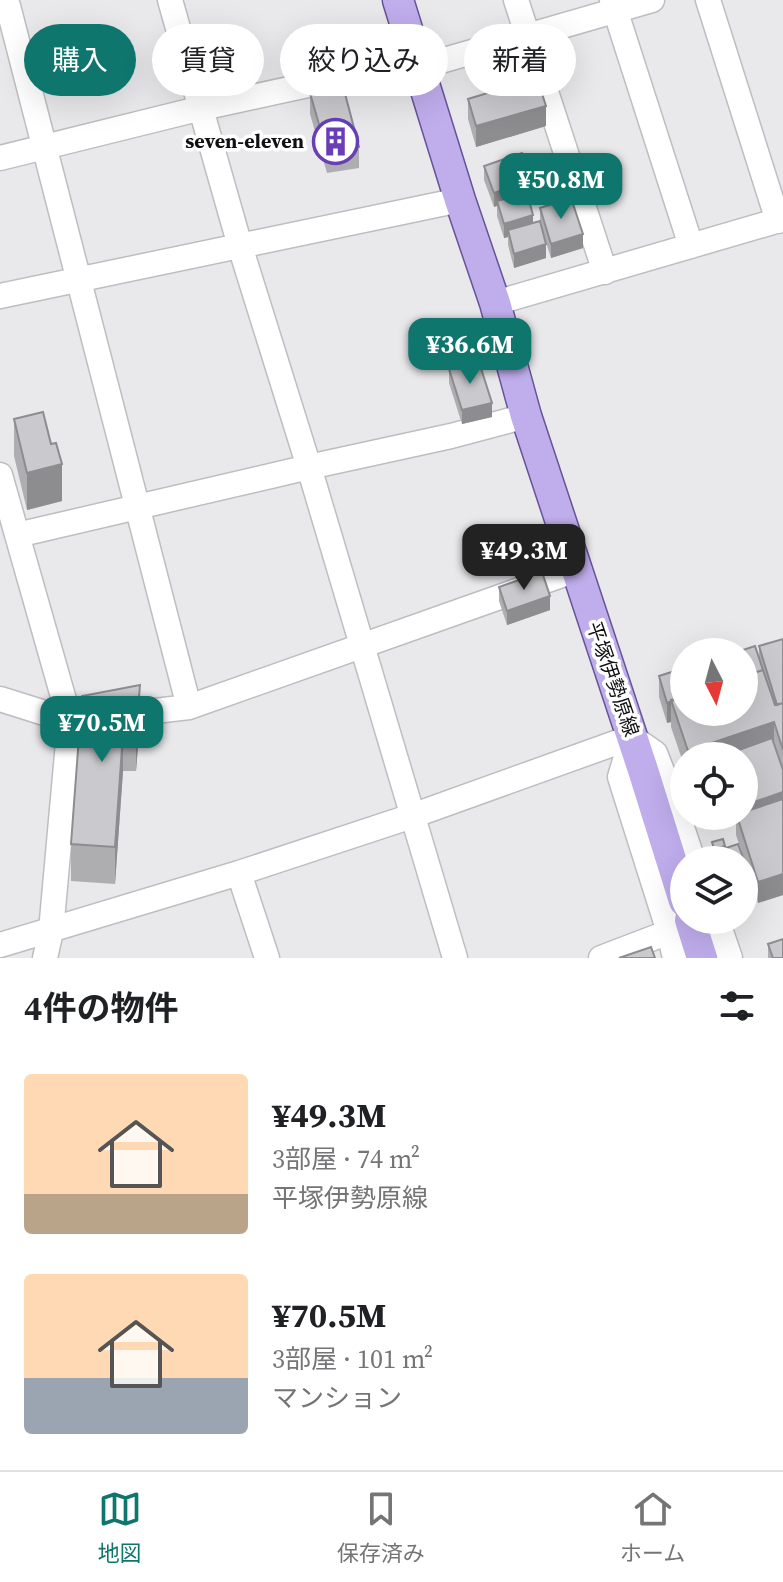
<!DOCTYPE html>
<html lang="ja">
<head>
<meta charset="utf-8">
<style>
	body { margin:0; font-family:"Source Serif 4","Noto Sans JP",serif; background:#f2f2f2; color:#202124; height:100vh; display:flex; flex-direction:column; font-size:30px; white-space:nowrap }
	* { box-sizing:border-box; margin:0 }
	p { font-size:26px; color:#757577 }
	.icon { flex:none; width:44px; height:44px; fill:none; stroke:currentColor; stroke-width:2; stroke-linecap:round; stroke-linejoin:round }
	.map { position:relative; height:958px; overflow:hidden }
	.side { display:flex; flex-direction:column; background:#fff; flex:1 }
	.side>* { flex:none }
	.top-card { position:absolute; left:24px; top:24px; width:736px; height:72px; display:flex; gap:16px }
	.needle { width:52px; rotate:174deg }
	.controls { position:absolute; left:670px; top:638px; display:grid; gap:16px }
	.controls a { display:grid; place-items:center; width:88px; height:88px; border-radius:50%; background:#fff; box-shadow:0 8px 32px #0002; font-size:40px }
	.price { position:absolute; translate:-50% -68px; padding:0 18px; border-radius:16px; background:#0f766e; color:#fff; font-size:26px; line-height:52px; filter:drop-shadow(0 2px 4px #0008) }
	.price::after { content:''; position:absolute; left:50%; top:48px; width:24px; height:18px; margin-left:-12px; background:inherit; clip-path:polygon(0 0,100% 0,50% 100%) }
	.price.current { background:#222; color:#fff }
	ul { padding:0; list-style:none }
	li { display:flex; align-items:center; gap:24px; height:200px; padding:0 24px }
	li span { display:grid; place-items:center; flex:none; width:224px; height:160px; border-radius:8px; color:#555 }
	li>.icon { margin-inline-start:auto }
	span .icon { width:96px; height:96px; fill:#fffc; stroke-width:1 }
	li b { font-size:34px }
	h2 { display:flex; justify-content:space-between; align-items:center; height:96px; padding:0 24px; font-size:34px }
	.pill { padding:0 28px; border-radius:36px; background:#fff; box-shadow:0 8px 32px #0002; font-size:28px; line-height:72px }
	.pill.current { background:#0f766e; color:#fff }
	.menu { display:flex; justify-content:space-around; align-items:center; height:112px; border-top:2px solid #e0e0e0; background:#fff; font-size:22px; color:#757577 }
	.menu a { display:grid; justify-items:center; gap:4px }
	.menu .current { color:#0f766e }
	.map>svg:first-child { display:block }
</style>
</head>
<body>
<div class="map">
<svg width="783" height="958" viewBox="0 0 783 958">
	<rect width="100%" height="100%" fill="#e9e9ec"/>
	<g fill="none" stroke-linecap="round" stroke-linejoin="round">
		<defs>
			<path id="minor" d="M170,0L240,246L309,467L455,958
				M516,0L605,272
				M612,0L691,246
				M708,0L778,221
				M8,6L189,707
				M420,67L652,0
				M0,158L202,108L418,61
				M0,296L460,200
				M495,303L783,219
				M0,475L70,721L51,931L45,958
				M17,535L309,467L451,436L526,416
				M0,699L70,721L189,707L576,570
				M632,737L620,777L669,932L675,958
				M632,737L655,753L669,789L693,860
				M239,873L267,958
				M717,920L730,958
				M0,945L239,873L412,816L632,737
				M601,958L669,932"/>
			<path id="major" d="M398,0L460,200L495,303L526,416L643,770L684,901
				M690,920L702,958"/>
		</defs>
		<!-- minor casing -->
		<use href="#minor" stroke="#bebdc1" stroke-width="27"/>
		<!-- major casing -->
		<use href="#major" stroke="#665398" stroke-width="33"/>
		<!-- minor -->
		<use href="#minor" stroke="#fff" stroke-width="24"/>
		<!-- major -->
		<use href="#major" stroke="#bfadec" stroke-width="30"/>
	</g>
	<!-- wall -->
	<path fill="#aeadb0" d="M310,93L359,147V168L327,173L310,114Z
		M468,99L546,126L476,147L468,119Z
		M484,166L532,194L527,195L533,223L540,221V208L583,248L551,258L544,236L546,258L514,268L508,245V237L504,238L497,216V206L494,207L484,180Z
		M449,369L492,417L462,424L449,383Z
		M14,419L62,501L27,510L14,456Z
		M499,587L550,610L507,625L499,601Z
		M783,639V895L758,903L754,890V902L744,905V860L746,864L736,835V816H744V756H684V765L671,727V722L667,723L659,697V676L759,658V646Z
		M82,696L140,722L136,771H123L115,884L71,881V844Z
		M768,944L783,958H768Z"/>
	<!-- shaded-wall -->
	<path fill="#8d8d90" d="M546,106V126L476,147V126Z
		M532,180V194L498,205L497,201V206L494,207V193Z
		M533,215V229L508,230V237L504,238V224Z
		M583,234V248L551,258V244Z
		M546,244V258L514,268V254Z
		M492,403V417L462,424V410Z
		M62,464V501L27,510V473Z
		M550,596V610L507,625V611Z
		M140,685V722L136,771V734Z
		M671,701V722L667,723V703Z
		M774,722V749L728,754V756H688V751Z
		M123,734V771L115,884V847Z
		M783,792V813L751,824V803Z
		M749,797V818L744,816V799Z
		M725,846V854L717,851V856L714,857V849Z
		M783,874V895L758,903V882Z
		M754,888V902L744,905V891Z"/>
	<!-- building -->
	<path fill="#cac9cd" stroke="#8d8d90" stroke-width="2" d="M537,78L546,106L476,126L468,99Z
		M343,86L359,147L327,152L310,93Z
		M522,153L532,180L494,193L484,166Z
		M527,193L533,215L504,224L497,201Z
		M571,198L583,234L551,244L540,208Z
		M540,221L546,244L514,254L508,230Z
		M479,362L492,403L462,410L449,369Z
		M43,412L51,444L56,443L62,464L27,473L14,419Z
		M542,572L550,596L507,611L499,587Z
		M783,639V703L777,705L759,646Z
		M755,646L763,670L744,676V652H737Z
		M684,668V696L667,703L659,676Z
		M763,670L775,705L783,703V750L774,722L688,751L671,700L684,696V712H744V676Z
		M140,685L136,734H123L115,847L71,844L82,696Z
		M772,738L783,770V792L751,803L749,797L744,799V756H728V754Z
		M783,799V874L758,882L737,816H744V812Z
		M723,839L725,846L714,849L712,842Z
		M738,844L744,860H720L717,851Z
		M744,860L754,888L744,891Z
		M783,939V958H773L768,944Z
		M651,947L655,958H619Z"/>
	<!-- icons -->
	<defs>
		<symbol id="building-ring" viewBox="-11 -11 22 22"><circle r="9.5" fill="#fff" stroke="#683fb7" stroke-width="1.5"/><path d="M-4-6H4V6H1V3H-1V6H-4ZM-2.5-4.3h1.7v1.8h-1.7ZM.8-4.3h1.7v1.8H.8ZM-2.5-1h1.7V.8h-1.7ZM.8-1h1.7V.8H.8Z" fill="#683fb7"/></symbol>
	</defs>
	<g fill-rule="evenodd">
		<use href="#building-ring" x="310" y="116" width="51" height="51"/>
	</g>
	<g text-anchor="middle" stroke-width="7" stroke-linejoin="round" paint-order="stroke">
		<!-- poi labels -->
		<g font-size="20" font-weight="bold" fill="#111012" stroke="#fff" text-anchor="end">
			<text x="304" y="148">seven-eleven</text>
		</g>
		<!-- street labels -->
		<g font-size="20" fill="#111012" stroke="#fff">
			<text transform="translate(613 679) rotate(71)" y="7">平塚伊勢原線</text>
		</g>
	</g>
</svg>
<div class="controls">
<a><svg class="needle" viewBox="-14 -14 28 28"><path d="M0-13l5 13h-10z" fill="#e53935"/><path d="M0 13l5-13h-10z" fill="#757577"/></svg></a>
<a><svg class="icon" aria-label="locate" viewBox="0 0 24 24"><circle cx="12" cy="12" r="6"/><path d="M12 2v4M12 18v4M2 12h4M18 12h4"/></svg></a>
<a><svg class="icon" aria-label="layers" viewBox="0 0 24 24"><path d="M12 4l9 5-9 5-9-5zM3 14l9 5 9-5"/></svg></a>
</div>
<b class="price" style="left:561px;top:221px">¥50.8M</b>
<b class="price" style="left:470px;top:386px">¥36.6M</b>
<b class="price current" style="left:524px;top:592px">¥49.3M</b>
<b class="price" style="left:102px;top:764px">¥70.5M</b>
<div class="top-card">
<a class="pill current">購入</a>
<a class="pill">賃貸</a>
<a class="pill">絞り込み</a>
<a class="pill">新着</a>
</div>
</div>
<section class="side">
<h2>4件の物件<svg class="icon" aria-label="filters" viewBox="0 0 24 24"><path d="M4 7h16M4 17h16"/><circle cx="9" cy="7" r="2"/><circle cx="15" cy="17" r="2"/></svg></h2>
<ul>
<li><span style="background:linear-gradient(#ffd9b3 75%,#b9a48a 0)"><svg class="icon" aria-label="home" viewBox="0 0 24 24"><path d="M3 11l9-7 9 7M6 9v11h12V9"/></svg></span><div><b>¥49.3M</b><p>3部屋 · 74 m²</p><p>平塚伊勢原線</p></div></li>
<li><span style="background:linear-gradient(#ffd9b3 65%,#9aa5b1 0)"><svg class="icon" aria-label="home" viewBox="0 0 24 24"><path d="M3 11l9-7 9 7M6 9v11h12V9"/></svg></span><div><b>¥70.5M</b><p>3部屋 · 101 m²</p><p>マンション</p></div></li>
</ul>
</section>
<nav class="menu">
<a class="current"><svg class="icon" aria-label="map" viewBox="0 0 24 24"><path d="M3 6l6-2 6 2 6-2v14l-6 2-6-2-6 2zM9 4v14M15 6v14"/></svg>地図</a>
<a><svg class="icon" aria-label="saved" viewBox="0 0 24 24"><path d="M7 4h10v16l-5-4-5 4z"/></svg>保存済み</a>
<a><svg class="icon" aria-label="home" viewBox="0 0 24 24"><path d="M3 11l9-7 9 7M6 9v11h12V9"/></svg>ホーム</a>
</nav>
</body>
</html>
